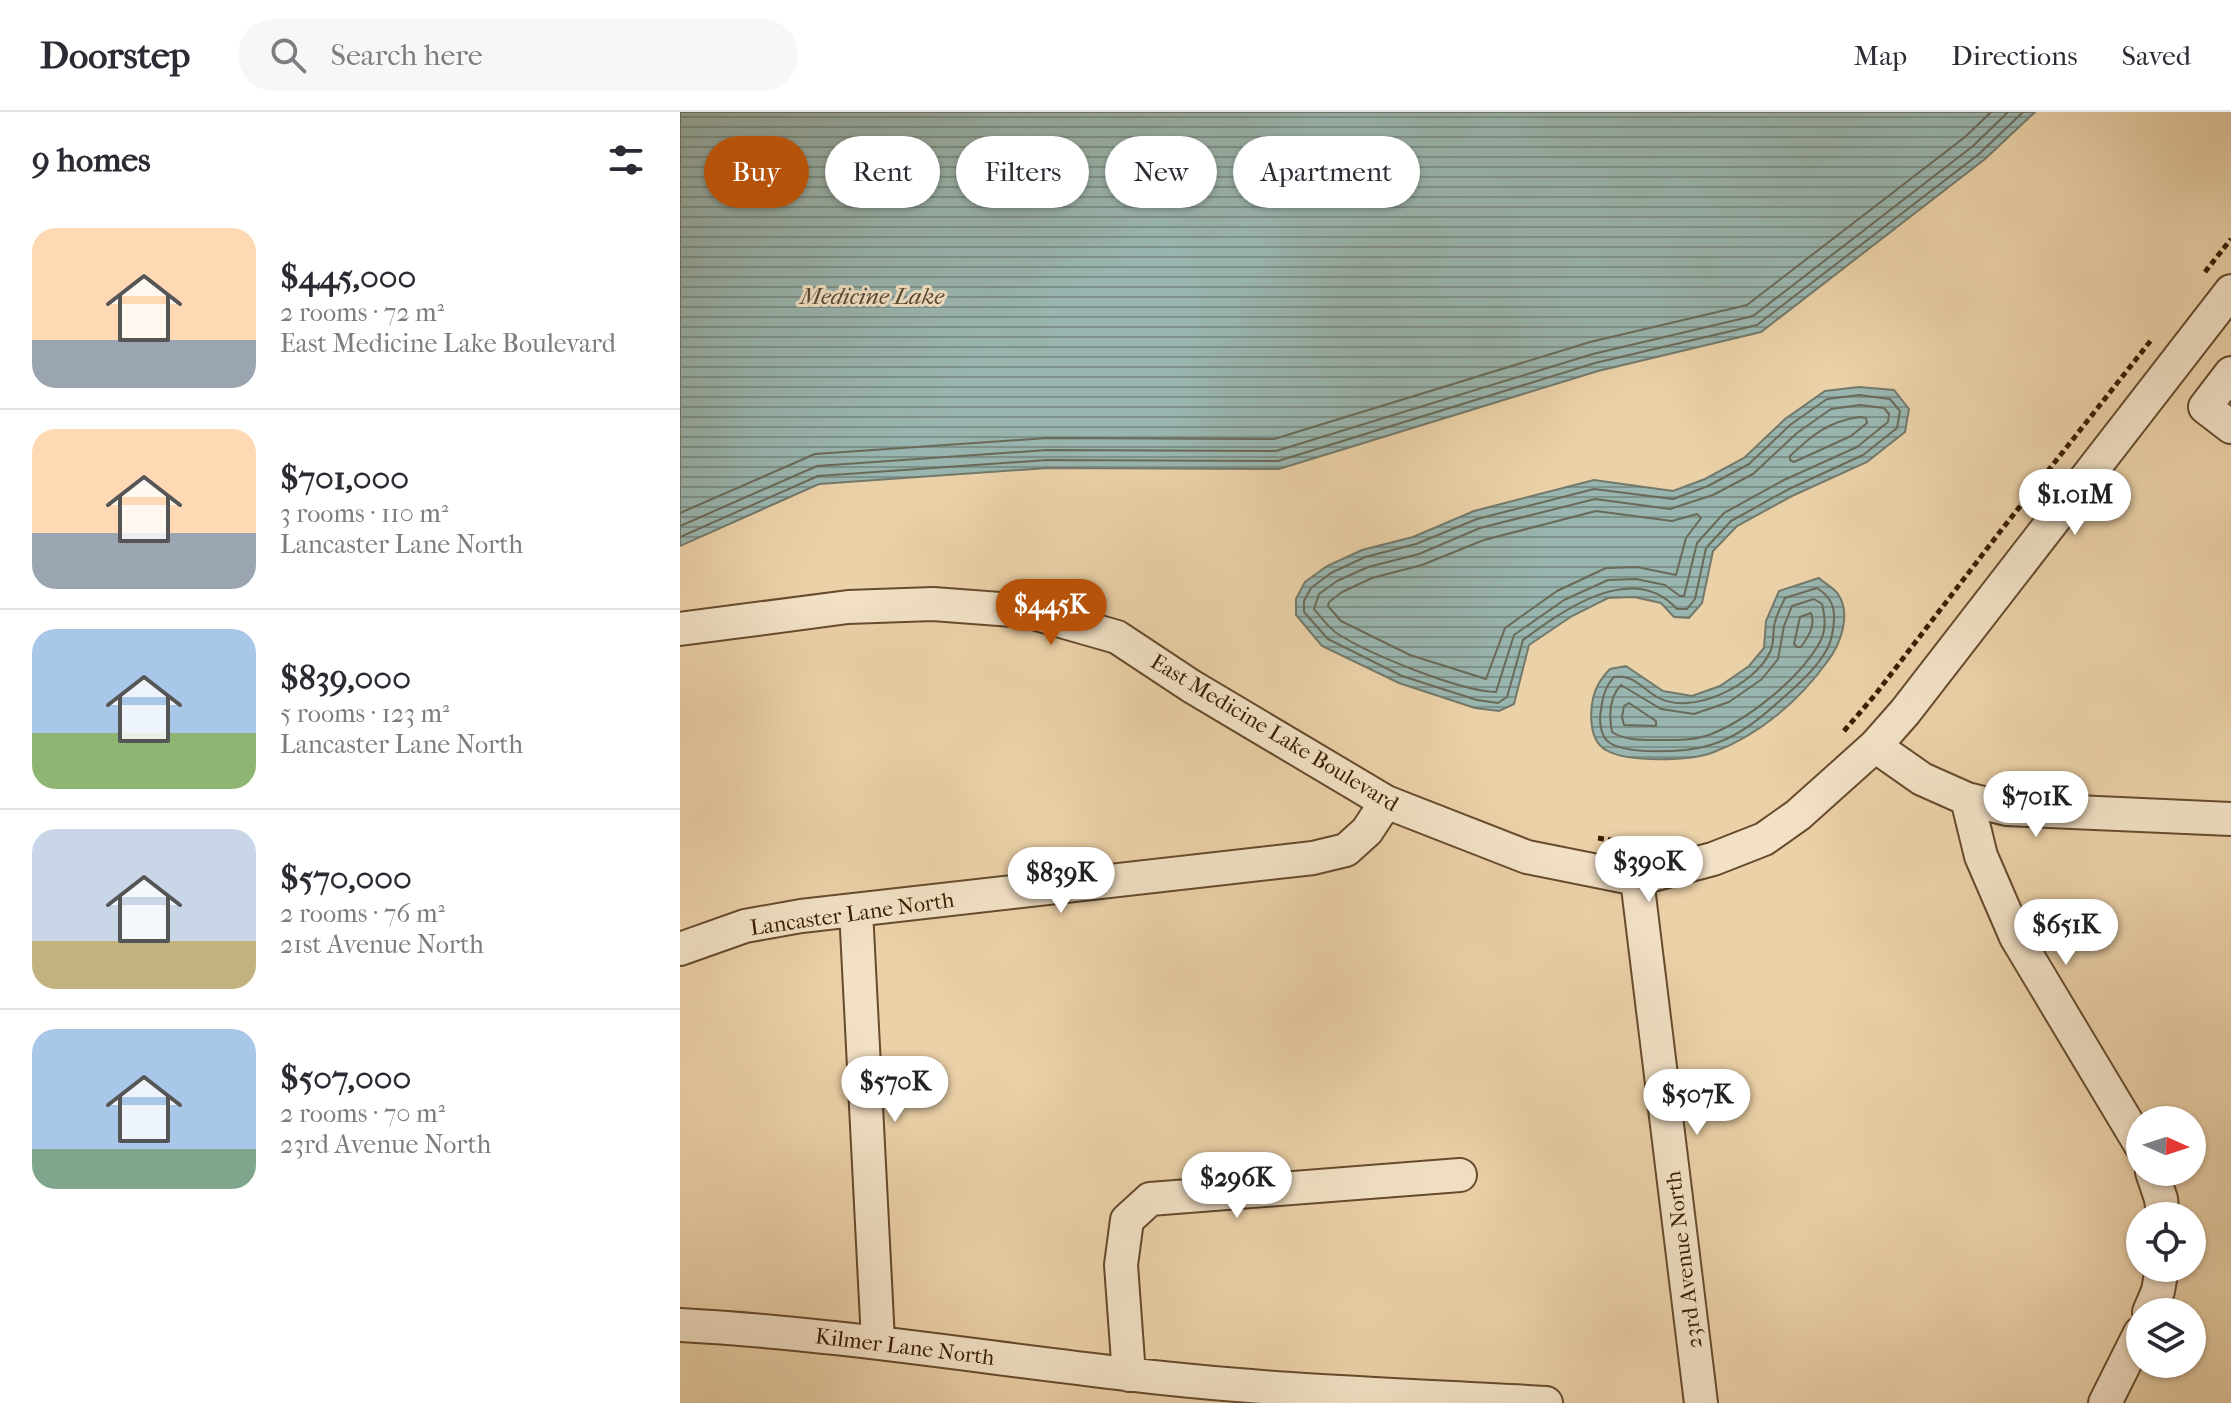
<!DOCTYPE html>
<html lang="en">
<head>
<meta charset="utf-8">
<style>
	body { margin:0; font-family:"IM FELL French Canon",serif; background:#f7f7f7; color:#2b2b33; height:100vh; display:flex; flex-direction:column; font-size:30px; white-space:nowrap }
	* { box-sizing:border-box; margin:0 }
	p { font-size:26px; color:#7c7c81 }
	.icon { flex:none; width:44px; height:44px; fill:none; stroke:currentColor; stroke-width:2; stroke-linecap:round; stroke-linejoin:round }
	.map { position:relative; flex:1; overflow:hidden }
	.sheet { display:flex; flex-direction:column; background:#fff; width:680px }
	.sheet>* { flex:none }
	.guide { position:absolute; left:24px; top:24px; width:760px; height:72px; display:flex; gap:16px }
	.needle { width:52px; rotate:93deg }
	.buttons { position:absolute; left:1446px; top:994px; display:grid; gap:16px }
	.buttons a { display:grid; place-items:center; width:80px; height:80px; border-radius:50%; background:#fff; box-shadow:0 2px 6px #0004; font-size:40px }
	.price { position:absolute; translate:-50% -68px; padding:0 18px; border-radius:28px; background:#fff; color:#222; font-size:26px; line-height:52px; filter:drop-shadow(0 2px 4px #0008) }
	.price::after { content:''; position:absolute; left:50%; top:48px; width:24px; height:18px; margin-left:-12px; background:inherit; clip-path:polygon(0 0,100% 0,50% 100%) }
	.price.current { background:#b45309; color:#fff }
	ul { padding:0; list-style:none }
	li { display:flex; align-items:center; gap:24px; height:200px; padding:0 32px }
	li+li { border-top:2px solid #e1e1e2 }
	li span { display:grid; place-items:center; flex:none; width:224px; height:160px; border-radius:24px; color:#555 }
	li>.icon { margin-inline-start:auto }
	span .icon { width:96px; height:96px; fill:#fffc; stroke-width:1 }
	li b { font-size:34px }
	h2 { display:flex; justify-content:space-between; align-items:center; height:96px; padding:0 32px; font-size:34px }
	.chip { padding:0 28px; border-radius:36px; background:#fff; box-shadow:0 2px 6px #0004; font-size:28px; line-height:72px }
	.chip.current { background:#b45309; color:#fff }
	header { display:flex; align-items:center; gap:48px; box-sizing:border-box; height:112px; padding:0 40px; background:#fff; border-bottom:2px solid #e1e1e2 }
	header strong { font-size:38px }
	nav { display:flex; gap:44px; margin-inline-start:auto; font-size:28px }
	.search { width:560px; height:72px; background:#f7f7f7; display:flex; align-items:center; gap:20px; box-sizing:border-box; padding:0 28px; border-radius:44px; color:#7c7c81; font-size:30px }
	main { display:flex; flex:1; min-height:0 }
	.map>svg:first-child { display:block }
</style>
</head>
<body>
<header>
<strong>Doorstep</strong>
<div class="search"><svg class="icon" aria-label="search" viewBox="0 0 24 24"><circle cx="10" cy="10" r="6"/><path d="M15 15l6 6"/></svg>Search here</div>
<nav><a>Map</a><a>Directions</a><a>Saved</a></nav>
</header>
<main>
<section class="sheet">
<h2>9 homes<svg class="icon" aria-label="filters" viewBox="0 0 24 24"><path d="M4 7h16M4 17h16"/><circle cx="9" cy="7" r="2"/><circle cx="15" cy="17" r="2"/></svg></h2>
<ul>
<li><span style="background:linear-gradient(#ffd9b3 70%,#9aa5b1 0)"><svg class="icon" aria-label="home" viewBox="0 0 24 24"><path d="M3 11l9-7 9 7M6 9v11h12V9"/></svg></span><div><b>$445,000</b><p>2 rooms · 72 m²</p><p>East Medicine Lake Boulevard</p></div></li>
<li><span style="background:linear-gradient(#ffd9b3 65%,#9aa5b1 0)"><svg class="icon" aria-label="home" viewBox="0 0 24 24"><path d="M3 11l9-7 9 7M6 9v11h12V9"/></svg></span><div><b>$701,000</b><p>3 rooms · 110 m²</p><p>Lancaster Lane North</p></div></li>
<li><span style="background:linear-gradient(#a9c7e8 65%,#8fb573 0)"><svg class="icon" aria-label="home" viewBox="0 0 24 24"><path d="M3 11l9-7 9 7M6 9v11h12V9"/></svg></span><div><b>$839,000</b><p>5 rooms · 123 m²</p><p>Lancaster Lane North</p></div></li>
<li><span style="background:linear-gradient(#c9d6e8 70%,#c2b280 0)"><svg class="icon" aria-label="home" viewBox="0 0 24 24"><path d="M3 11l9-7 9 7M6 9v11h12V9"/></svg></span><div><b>$570,000</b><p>2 rooms · 76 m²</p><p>21st Avenue North</p></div></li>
<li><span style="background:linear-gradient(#a9c7e8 75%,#7fa58c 0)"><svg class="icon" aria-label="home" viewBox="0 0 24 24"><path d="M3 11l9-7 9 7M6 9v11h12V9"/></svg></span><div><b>$507,000</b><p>2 rooms · 70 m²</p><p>23rd Avenue North</p></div></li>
</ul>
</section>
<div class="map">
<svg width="1551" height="1291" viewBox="0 0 1551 1291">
	<defs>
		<pattern id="water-rules" width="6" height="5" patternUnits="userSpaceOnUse" patternTransform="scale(2)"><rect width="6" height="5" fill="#99b5af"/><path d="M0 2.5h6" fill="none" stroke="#7e938c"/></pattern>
	</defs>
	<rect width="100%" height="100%" fill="#ebd1a8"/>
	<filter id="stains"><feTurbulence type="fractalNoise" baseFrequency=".0025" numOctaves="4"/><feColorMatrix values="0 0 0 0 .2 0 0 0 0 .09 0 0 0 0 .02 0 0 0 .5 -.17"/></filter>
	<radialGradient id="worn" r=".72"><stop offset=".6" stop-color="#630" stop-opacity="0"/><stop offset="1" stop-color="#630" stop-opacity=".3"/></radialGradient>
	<!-- water -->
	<path fill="url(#water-rules)" stroke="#73796a" stroke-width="2" d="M0,0H1355L1305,47L1081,220L918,259L599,357L368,356L139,372L0,434Z
		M1179,275L1214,278L1229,297L1225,320L1187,350L1112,384L1057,414L1033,439L1022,491L1009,506L994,505L981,491L954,485L928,486L892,504L849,533L834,592L819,599L795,596L719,571L642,534L616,503V487L625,470L647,454L682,438L733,425L794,399L914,368L993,379L1025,367L1064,346L1105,307L1145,279Z
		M1139,466C1144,471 1154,476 1158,482C1172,503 1160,533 1147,550C1119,589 1079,623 1034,640C1011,649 947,651 926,638C906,627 909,588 919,571C922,566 926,561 930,557L946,554L983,579L1012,584L1040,574L1069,554L1084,536L1086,509L1099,479Z"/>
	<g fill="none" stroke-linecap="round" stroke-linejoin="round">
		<!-- shore -->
		<path stroke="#6a6a58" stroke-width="2" d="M1179,283L1210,287L1220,299L1217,316L1183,343L1109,377L1051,409L1026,436L1015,487L1007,497H997C953,448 883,498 843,528L827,585L818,591L797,588L722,564L648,527L624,500V489L631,476L651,461L685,445L736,432L797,407L914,377L993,387L1028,374L1069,352L1110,313L1147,287Z
			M1180,293L1204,296L1209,302L1208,310L1177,335L1104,368L1044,401L1017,431L1004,484H1000L985,473L956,467L928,468L884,488L834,523L816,580C779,579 686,541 655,520C647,514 640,504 634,497L639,482L657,469L688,455L739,442L800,416L915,387L990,397L1033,383L1073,362L1117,321L1151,297Z
			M1180,305L1186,306L1187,311L1171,324L1114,350L1110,348V344C1132,323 1149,309 1180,305Z
			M916,399L992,409L1017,402L1021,406L1006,426L996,463L957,455L926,456L877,479L825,516L806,567L730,543L661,509L648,494L649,490L662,480L692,466L742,453L804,428Z
			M0,401L135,342L367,326L594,327L910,230L1067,193L1285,25L1311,0
			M0,414L137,354L367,338L596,339L913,242L1073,204L1293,34L1328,0
			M0,425L138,364L367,348L598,349L915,251L1077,213L1299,42L1343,0
			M1137,476C1156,488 1156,502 1152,523C1149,543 1127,564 1113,577C1087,600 1062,625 1027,634C1006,640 949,643 930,631C920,625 919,608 921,598C923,584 925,575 934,565C952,561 963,577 977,585C1011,605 1075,573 1090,540C1094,533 1093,523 1094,515C1095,505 1101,495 1105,486Z
			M1134,487L1142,492C1145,503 1146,517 1141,528C1121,566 1068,608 1029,623C1012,629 992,628 974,628C959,628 944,628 932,620C929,604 929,585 941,573L981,597L1014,602L1049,590L1082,567L1098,547L1104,514L1112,494Z
			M1131,501C1136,513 1128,525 1121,535H1117L1114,532L1120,505Z
			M949,591L976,609V614L944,613L942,605L944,594Z"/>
		<defs>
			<path id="minor" d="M1551,261L1525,295L1551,315
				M0,517L168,495L253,492L346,499L437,525L511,574L706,690L847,745L957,767L1033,747L1084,727L1118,703L1195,634L1225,600L1551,179
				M1195,634L1242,667L1287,687L1327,697L1551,707
				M1287,687L1301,744L1336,825L1460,1032
				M957,767L1021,1291
				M176,798L198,1229
				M0,837L65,814L121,804L633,746L666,738L687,719L706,690
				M1472,1060L1481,1087L1483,1104
				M1469,1200L1478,1179L1482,1156
				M0,1213C150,1221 298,1245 447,1262C586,1279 726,1283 866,1291
				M449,1263L441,1153L447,1108L470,1087L780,1063
				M1425,1291L1460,1221"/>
		</defs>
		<!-- minor casing -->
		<use href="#minor" stroke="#664b2c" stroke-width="36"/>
		<!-- path -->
		<path stroke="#3a1e02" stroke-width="5" stroke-dasharray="6 4" stroke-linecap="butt" d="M1525,160L1551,127
			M1164,619L1195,583L1319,421L1472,227
			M918,726L944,730H976"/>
		<!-- minor -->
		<use href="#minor" stroke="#f2e1c6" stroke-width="32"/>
	</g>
	<g text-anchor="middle" stroke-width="6" stroke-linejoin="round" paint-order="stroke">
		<!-- street labels -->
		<g font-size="22" fill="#3a1e02" stroke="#f2e1c6">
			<text transform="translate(595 620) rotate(31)" y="8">East Medicine Lake Boulevard</text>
			<text transform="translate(172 801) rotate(-8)" y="8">Lancaster Lane North</text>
			<text transform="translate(1003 1148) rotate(-97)" y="8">23rd Avenue North</text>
			<text transform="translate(225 1234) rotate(7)" y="8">Kilmer Lane North</text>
		</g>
		<!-- water labels -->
		<g font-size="24" font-style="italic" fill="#564b36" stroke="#f2e1c6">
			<text x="192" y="192">Medicine Lake</text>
		</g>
	</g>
	<rect width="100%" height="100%" filter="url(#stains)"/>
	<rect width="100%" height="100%" fill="url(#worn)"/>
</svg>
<div class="buttons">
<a><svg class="needle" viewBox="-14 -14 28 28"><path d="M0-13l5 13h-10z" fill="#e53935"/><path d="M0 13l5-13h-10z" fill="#7c7c81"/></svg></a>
<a><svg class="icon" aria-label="locate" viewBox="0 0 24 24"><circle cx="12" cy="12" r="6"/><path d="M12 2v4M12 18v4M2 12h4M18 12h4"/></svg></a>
<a><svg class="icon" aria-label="layers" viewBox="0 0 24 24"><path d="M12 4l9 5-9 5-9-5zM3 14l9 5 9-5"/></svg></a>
</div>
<b class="price" style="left:1395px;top:425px">$1.01M</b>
<b class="price current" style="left:371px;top:535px">$445K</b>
<b class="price" style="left:1356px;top:727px">$701K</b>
<b class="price" style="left:969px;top:792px">$390K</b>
<b class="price" style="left:381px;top:803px">$839K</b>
<b class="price" style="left:1386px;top:855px">$651K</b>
<b class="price" style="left:215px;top:1012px">$570K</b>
<b class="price" style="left:1017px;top:1025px">$507K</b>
<b class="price" style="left:557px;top:1108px">$296K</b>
<div class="guide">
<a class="chip current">Buy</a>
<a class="chip">Rent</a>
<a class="chip">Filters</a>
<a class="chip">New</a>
<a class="chip">Apartment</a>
</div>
</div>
</main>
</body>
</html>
